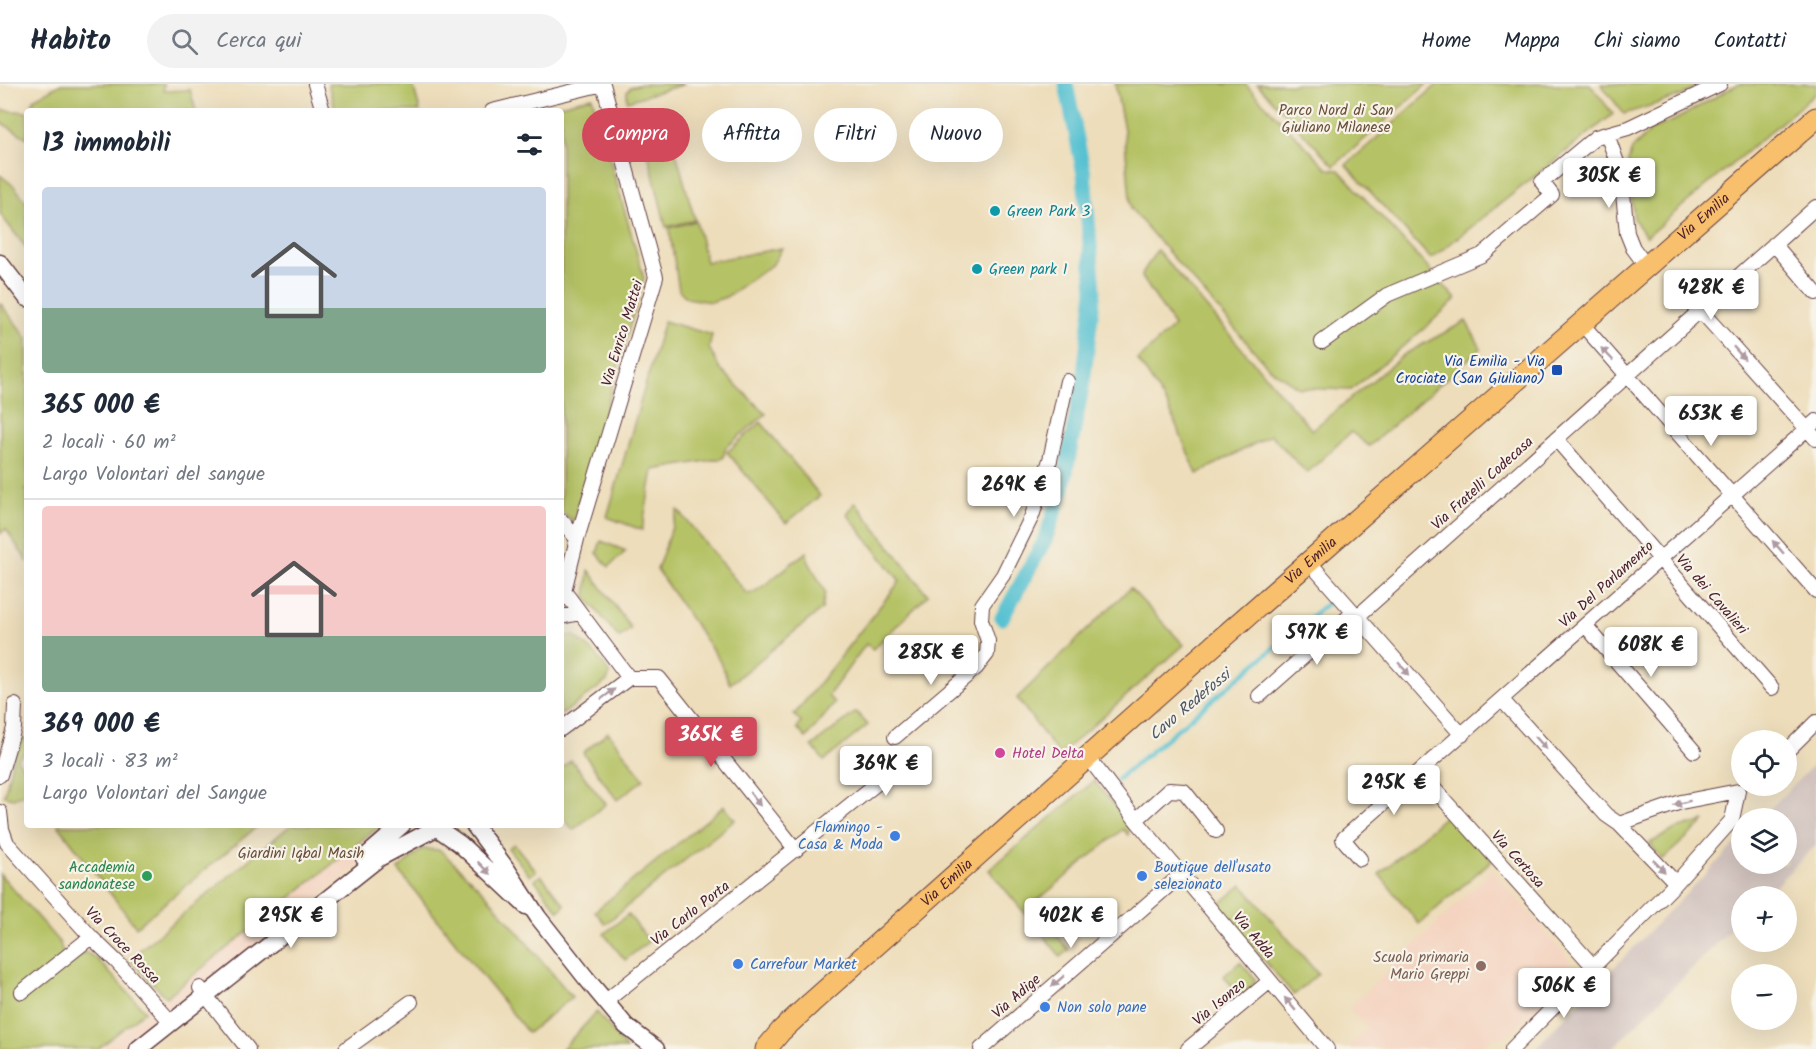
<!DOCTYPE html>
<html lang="it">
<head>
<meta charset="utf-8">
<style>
	body { margin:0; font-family:Kalam,sans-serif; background:#f2f2f3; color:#1f2937; height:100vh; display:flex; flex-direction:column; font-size:22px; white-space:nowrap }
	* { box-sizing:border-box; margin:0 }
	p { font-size:20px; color:#747a83 }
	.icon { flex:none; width:33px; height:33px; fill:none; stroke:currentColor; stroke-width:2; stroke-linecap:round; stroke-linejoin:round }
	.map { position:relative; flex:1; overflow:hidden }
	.drawer { position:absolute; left:24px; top:24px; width:540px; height:720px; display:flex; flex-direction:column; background:#fff; border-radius:6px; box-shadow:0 6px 24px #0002 }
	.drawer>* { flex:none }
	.top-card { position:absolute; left:582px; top:24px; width:570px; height:54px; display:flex; gap:12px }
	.tools { position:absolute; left:1731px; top:646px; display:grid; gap:12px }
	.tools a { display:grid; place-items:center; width:66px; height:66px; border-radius:50%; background:#fff; box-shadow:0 6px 24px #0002; font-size:30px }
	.price { position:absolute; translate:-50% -51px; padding:0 14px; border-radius:6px; background:#fff; color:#222; font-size:20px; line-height:39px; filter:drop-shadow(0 2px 3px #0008) }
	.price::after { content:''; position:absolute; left:50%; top:36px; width:18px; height:14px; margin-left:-9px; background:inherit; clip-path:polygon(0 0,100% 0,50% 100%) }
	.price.active { background:#d1495b; color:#fff }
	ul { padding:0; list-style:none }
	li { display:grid; align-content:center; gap:12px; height:318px; padding:0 18px }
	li+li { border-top:2px solid #e0e1e3 }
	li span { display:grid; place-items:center; height:186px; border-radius:6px; color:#555 }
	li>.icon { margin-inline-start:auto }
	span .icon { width:108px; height:108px; fill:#fffc; stroke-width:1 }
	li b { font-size:26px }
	h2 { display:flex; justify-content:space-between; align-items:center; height:72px; padding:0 18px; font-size:26px }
	.pill { padding:0 21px; border-radius:27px; background:#fff; box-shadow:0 6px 24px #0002; font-size:21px; line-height:54px }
	.pill.active { background:#d1495b; color:#fff }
	header { display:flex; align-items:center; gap:36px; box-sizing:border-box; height:84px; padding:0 30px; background:#fff; border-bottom:2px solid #e0e1e3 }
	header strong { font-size:28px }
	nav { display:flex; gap:33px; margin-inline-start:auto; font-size:21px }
	.search { width:420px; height:54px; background:#f2f2f3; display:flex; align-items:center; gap:15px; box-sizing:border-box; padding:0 21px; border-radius:33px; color:#747a83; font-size:22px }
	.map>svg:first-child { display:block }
</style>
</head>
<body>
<header>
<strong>Habito</strong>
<div class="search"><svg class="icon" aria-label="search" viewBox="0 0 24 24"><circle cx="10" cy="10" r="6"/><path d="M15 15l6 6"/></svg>Cerca qui</div>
<nav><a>Home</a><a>Mappa</a><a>Chi siamo</a><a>Contatti</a></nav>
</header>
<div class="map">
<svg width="1816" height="965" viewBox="0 0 1816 965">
	<rect width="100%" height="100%" fill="#f7f3e8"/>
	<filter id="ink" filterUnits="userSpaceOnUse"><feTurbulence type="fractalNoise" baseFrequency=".0167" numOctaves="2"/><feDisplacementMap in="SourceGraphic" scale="12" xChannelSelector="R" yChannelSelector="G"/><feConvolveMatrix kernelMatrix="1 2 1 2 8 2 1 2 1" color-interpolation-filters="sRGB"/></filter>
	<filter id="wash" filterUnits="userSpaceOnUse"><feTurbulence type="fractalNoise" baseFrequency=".008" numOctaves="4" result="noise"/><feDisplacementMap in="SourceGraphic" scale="24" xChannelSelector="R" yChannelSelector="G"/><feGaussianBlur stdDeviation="1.35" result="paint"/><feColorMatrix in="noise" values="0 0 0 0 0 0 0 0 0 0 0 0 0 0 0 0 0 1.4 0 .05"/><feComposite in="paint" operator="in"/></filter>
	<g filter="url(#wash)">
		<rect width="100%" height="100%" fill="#edddba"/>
		<!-- built -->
		<path fill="#f4d3c0" d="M384,741H394L399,749L130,965H102Z
			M1492,786L1569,875L1572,888L1507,952L1489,955L1479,965H1347L1367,943L1349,924Z"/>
		<!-- industrial -->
		<path fill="#d0c0bc" d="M1816,678V761L1764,813H1742L1741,835L1612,965H1534L1741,754L1742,780H1786V735H1760Z"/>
		<!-- green -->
		<path fill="#b5c265" stroke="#807048" stroke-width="1.5" d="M61,0H164L163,7L190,6L196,27H38L32,20L35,14Z
			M328,0H413L420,27H336Z
			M641,0H685L627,17V8L630,3Z
			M1115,0H1245L1328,85L1339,86L1456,215L1427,242L1351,306L1299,304L1269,284L1131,125L1124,46Z
			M1257,0H1427L1334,82Z
			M1438,0H1590L1613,30L1431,175L1346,81Z
			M1601,0H1701L1681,12L1624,30Z
			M1738,0H1816V9L1646,153L1634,135L1628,78L1632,65L1652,45L1675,36Z
			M592,13L644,194L573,438L561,426V27H537Z
			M0,26L27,28V54L0,38Z
			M667,37L695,136L666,143L642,45Z
			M0,91L14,102L27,119V165L0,130Z
			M696,137L706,178L782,164L773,180L726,213L711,218L687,214L679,206L669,144Z
			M1157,166L1312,346L1405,270L1466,237L1481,264L1369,362L1351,348L1307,389L1271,351L1197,390L1168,322L1138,276L1174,242L1142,193L1143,188Z
			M0,219L27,254V404L25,406H27V477L6,445L0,450Z
			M664,237L712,251L709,264L720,285L766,330L726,363L723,374L653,386L642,446L607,433Z
			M761,338L820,412L786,439L727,368Z
			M855,418L928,511L873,565L866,560L828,612L835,619L806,654L797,644L801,638L794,631L900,497L847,430Z
			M678,426L747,510C760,509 792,477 807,468L808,476L825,508L822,525L730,600L718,574L657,486Z
			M601,457L626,467L609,483L597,469Z
			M589,486L631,544L619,554L586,513Z
			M1130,504L1184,561L1059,671L1017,614Z
			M573,551C589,562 601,574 610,590L607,597L561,631V559L564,553Z
			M856,628L868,641L824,677L812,662Z
			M608,648L644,695L617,716L583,669Z
			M18,654L27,655V667L17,675L27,690V709L13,714L4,712Z
			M571,676L606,720L573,746L561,731V685Z
			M1094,697L1130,741L1128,751L1123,745L1032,821L1069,866L1061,873L989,786Z
			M724,722L735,736L605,840L595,827Z
			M1451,727L1492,776L1419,840L1379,790Z
			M1705,737L1662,776L1650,759L1676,745Z
			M58,741H259L136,843Z
			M291,741H381L166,913L129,875Z
			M514,760L536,787L530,792L508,764Z
			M422,765L440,766L485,809L572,913L528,949L398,786Z
			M0,790L60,859L66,880L85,868L96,874L145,927L98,965H0Z
			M541,791L565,821L559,827L535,796Z
			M1242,801L1318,890L1294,911L1217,822Z
			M628,830L649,857L625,876L604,850Z
			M1240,878L1255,895L1254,900L1240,912L1224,892Z
			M597,928L626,965H562Z"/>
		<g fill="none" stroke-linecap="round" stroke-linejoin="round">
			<!-- stream -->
			<path stroke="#56c1d1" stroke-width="4.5" d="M1118,695L1330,517"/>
			<!-- canal -->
			<path stroke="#56c1d1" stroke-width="15" d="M1002,534L1045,456L1063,403L1083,298L1094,207L1084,90L1066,0"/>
		</g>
	</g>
	<g filter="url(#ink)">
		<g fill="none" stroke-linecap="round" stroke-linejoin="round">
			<defs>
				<path id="minor" d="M315,0L323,27
					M492,27L603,0
					M1607,50L1621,90L1627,149L1633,164L1647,183
					M1774,160L1816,209
					M1700,226L1816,355
					M1582,240L1816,507
					M1322,258L1387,211L1482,171L1552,111L1542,98L1596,53L1628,44L1720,0
					M1556,355L1772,604
					M561,436L577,455
					M1310,479L1462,651
					M564,507L577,455L656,193L603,0
					M1358,532L1816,123
					M561,533L580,529
					M1585,541L1694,667
					M629,594H659L796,766
					M1259,612L1354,528
					M1502,616L1606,731L1619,740L1676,799L1732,736L1738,707L1681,718L1619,740
					M561,645L629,594L564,507L561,515
					M895,653L976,584L987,570L988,557L981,536L982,521L1003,491L1032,432L1050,376L1067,297
					M1786,668L1816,638
					M1088,673L1136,736L1327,965
					M1420,689L1593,882
					M0,691L14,644L15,621
					M0,728L2,745L7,759L91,853L117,878L171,938
					M1136,736L1169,706L1184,707L1216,747
					M1360,775L1343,755L1816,337
					M200,904L248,965
					M22,908L91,853
					M606,917L911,672
					M346,965L411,918
					M981,965L1182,790
					M1188,965L1270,897
					M1512,965L1676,799"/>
				<path id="tertiary" d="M0,179L27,214
					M474,741L508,787L538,833L586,894L626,942L656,965
					M440,746L460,760L526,822
					M364,774L402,741
					M138,965L379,774L432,746"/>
				<g id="primary">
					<path id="s1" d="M766,965L781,947L811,919L1190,582L1816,34"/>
				</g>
			</defs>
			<!-- minor casing -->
			<use href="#minor" stroke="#623c40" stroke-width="16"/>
			<!-- tertiary casing -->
			<use href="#tertiary" stroke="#623c40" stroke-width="19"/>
			<!-- primary casing -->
			<use href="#primary" stroke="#623c40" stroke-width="23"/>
			<!-- minor -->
			<use href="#minor" stroke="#fff" stroke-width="14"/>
			<!-- tertiary -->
			<use href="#tertiary" stroke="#fff" stroke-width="16"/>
			<!-- primary -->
			<use href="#primary" stroke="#f8bf6c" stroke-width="21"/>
		</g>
		<!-- one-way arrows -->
		<defs><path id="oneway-solid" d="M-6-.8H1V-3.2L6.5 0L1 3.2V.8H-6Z" transform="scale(1.5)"/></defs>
		<g fill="#ae9aa0">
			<use href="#oneway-solid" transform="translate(1739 269) rotate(48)"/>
			<use href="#oneway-solid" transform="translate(1607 270) rotate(-134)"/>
			<use href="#oneway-solid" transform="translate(1778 463) rotate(-131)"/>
			<use href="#oneway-solid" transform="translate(1404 585) rotate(49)"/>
			<use href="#oneway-solid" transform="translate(608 610) rotate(-37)"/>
			<use href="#oneway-solid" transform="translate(1541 659) rotate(48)"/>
			<use href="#oneway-solid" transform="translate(755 715) rotate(52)"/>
			<use href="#oneway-solid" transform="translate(1682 719) rotate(165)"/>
			<use href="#oneway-solid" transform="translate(1659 782) rotate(46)"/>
			<use href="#oneway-solid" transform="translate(484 784) rotate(45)"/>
			<use href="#oneway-solid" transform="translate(1058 897) rotate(139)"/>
			<use href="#oneway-solid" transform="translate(1290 920) rotate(-130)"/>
		</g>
	</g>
	<!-- markers -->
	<g fill="#0f9aa8" stroke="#f7f3e8" stroke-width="2">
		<circle cx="995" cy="127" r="6"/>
		<circle cx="977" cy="185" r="6"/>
	</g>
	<rect fill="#1a4fb4" stroke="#f7f3e8" stroke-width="2" x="1551" y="280" width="12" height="12" rx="3"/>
	<circle fill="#d1479c" stroke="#f7f3e8" stroke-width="2" cx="1000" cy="669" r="6"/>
	<g fill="#3f7fe0" stroke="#f7f3e8" stroke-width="2">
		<circle cx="895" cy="752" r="6"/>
		<circle cx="1142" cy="792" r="6"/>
		<circle cx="738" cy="880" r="6"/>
		<circle cx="1045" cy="923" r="6"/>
	</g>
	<circle fill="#2e9e5b" stroke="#f7f3e8" stroke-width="2" cx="147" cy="792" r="6"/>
	<circle fill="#8d6e63" stroke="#f7f3e8" stroke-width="2" cx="1481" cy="882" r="6"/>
	<g text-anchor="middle" stroke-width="4.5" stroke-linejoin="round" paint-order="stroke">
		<!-- park labels -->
		<g font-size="15" fill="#6a503c" stroke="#f7f3e8">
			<text x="1336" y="31">Parco Nord di San<tspan x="1336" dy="17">Giuliano Milanese</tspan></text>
			<text x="301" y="774">Giardini Iqbal Masih</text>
		</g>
		<!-- culture labels -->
		<g font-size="15" fill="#0d838f" stroke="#f7f3e8" text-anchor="start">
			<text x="1007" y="132">Green Park 3</text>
			<text x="989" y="190">Green park 1</text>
		</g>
		<!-- street labels -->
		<g font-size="15" fill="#4a1f2b" stroke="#f7f3e8">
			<text dy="5" stroke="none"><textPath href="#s1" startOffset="1254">Via Emilia</textPath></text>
			<text transform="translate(622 249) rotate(-73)" y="5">Via Enrico Mattei</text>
			<text transform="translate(1482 399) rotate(-42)" y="5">Via Fratelli Codecasa</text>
			<text dy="5" stroke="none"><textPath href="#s1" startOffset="732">Via Emilia</textPath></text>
			<text transform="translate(1606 500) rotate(-42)" y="5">Via Del Parlamento</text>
			<text transform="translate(1712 510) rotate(49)" y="5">Via dei Cavalieri</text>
			<text transform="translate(1518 775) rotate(48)" y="5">Via Certosa</text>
			<text dy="5" stroke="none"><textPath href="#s1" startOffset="246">Via Emilia</textPath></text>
			<text transform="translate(690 829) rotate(-38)" y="5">Via Carlo Porta</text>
			<text transform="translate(1254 851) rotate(50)" y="5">Via Adda</text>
			<text transform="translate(123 861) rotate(46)" y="5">Via Croce Rossa</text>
			<text transform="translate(1016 912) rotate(-41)" y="5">Via Adige</text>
			<text transform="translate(1219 918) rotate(-40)" y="5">Via Isonzo</text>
		</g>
		<!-- transit labels -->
		<g font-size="15" fill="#164399" stroke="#f7f3e8" text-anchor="end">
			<text x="1545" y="282">Via Emilia - Via<tspan x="1545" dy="17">Crociate (San Giuliano)</tspan></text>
		</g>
		<!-- hotel labels -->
		<g font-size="15" fill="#b23c85" stroke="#f7f3e8" text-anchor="start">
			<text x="1012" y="674">Hotel Delta</text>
		</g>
		<!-- shop labels -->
		<g font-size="15" fill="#366cbe" stroke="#f7f3e8" text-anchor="start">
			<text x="883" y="748" text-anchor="end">Flamingo -<tspan x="883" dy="17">Casa &amp; Moda</tspan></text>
			<text x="1154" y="788">Boutique dell'usato<tspan x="1154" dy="17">selezionato</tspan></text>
			<text x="750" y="885">Carrefour Market</text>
			<text x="1057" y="928">Non solo pane</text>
		</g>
		<!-- leisure labels -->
		<g font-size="15" fill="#27864d" stroke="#f7f3e8" text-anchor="end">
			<text x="135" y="788">Accademia<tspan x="135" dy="17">sandonatese</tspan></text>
		</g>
		<!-- education labels -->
		<g font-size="15" fill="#785e54" stroke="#f7f3e8" text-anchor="end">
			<text x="1469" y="878">Scuola primaria<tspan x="1469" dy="17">Mario Greppi</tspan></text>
		</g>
		<!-- water labels -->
		<g font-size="16" font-style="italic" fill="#4e5865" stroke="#f7f3e8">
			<text transform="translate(1189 620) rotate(-40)" y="6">Cavo Redefossi</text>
		</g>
	</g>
</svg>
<div class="tools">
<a><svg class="icon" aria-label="locate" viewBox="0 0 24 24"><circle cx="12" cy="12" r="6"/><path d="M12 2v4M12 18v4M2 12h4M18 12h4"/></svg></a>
<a><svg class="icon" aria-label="layers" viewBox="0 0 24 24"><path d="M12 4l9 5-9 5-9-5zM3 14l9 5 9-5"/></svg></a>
<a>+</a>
<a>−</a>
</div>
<b class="price" style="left:1609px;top:125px">305K €</b>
<b class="price" style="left:1711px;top:237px">428K €</b>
<b class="price" style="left:1711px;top:363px">653K €</b>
<b class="price" style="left:1014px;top:434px">269K €</b>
<b class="price" style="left:1317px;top:582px">597K €</b>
<b class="price" style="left:1651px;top:594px">608K €</b>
<b class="price" style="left:931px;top:602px">285K €</b>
<b class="price active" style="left:711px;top:684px">365K €</b>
<b class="price" style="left:886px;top:713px">369K €</b>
<b class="price" style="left:1394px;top:732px">295K €</b>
<b class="price" style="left:291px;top:865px">295K €</b>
<b class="price" style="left:1071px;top:865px">402K €</b>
<b class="price" style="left:1564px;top:935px">506K €</b>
<div class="top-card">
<a class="pill active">Compra</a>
<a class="pill">Affitta</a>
<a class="pill">Filtri</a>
<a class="pill">Nuovo</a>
</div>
<section class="drawer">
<h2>13 immobili<svg class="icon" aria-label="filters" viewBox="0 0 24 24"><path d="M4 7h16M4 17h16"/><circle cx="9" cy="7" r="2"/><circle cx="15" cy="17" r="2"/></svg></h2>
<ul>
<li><span style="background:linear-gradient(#c9d6e8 65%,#7fa58c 0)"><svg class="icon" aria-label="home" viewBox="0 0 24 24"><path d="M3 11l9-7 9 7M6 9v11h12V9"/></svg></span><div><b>365 000 €</b><p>2 locali · 60 m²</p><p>Largo Volontari del sangue</p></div></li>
<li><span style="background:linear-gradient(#f6c9c9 70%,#7fa58c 0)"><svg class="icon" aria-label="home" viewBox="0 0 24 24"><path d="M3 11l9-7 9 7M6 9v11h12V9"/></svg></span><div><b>369 000 €</b><p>3 locali · 83 m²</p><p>Largo Volontari del Sangue</p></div></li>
</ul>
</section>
</div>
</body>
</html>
